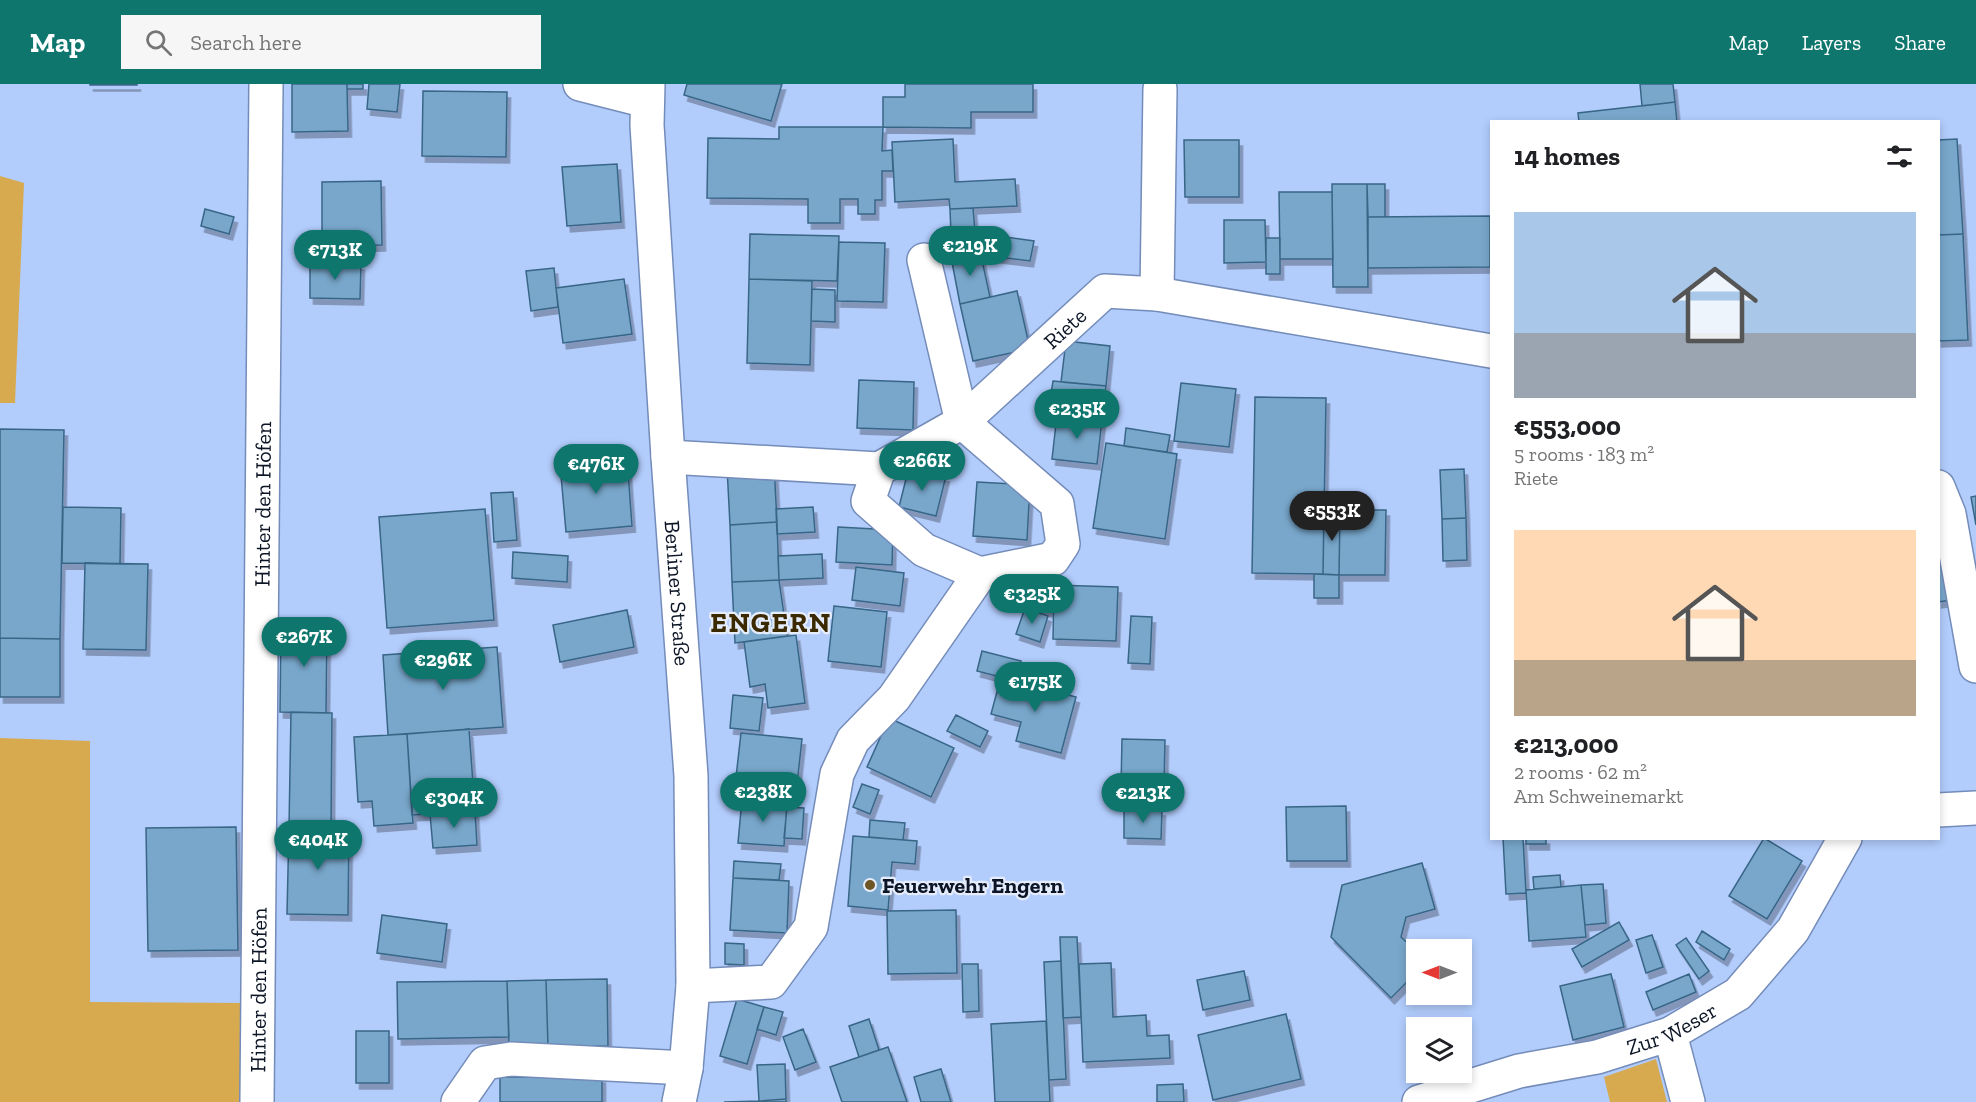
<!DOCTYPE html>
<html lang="en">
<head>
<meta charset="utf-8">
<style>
	body { margin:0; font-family:"Zilla Slab",serif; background:#f6f6f6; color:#202124; height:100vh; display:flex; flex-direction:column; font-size:22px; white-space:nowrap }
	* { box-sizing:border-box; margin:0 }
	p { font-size:20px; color:#757577 }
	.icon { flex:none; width:33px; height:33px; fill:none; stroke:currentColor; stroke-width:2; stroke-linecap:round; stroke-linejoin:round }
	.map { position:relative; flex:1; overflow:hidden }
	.side { position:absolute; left:1490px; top:36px; width:450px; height:720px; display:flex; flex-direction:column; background:#fff; border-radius:0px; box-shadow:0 3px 9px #0003 }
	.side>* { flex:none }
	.needle { width:39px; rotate:270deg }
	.buttons { position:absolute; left:1406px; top:855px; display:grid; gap:12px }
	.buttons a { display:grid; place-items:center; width:66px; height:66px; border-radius:0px; background:#fff; box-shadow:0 3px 9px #0003; font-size:30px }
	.price { position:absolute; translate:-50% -51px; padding:0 14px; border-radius:21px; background:#0f766e; color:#fff; font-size:20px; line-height:39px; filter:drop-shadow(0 2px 3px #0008) }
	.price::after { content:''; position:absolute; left:50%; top:36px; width:18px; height:14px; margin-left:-9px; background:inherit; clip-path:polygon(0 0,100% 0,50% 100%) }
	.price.selected { background:#222; color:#fff }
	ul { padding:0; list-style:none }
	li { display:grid; align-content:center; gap:12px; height:318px; padding:0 24px }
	li span { display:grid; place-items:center; height:186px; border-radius:0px; color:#555 }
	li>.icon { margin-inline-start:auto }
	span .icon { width:108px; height:108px; fill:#fffc; stroke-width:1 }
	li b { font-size:26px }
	h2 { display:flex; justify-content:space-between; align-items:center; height:72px; padding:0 24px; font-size:26px }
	header { display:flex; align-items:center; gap:36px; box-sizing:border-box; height:84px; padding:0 30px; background:#0f766e; color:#fff }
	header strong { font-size:28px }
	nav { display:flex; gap:33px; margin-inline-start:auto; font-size:21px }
	.search { width:420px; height:54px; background:#f6f6f6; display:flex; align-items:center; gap:15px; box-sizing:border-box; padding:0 21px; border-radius:0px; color:#757577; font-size:22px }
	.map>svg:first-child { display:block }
</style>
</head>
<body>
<header>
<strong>Map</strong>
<div class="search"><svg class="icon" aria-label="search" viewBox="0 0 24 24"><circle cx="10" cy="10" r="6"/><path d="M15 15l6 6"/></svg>Search here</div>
<nav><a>Map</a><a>Layers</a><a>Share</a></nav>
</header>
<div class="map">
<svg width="1976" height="1018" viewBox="0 0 1976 1018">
	<defs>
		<filter id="shadow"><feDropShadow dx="3.5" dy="6" stdDeviation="0" flood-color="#0004"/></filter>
	</defs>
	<rect width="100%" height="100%" fill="#b2ccfc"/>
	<!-- green -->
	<path fill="#d7aa4f" d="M0,92L24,99L15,319H0Z
		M0,654L90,657V918L247,919L246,1018H0Z
		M1656,975L1667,1018H1610L1604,993Z"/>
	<!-- building -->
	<path fill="#78a7cb" stroke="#396687" stroke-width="1.5" filter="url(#shadow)" d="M90,0H137V1H90Z
		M292,0H347L348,47L292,48Z
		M347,0H363V5H347Z
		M369,0H400L397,28L367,25Z
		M687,0H782L771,37L684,11Z
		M905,0H1033V28H971V44L883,43V13H905Z
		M1640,0H1673L1675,18L1642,22Z
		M423,7L507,8L506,73L422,72Z
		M1675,18L1677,38H1579L1578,29Z
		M779,43H883L882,67L892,66L893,87H882V116H875V130H858V115H840V139H808V115L707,114L708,54L779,55Z
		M953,55L955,98L1015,95L1017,122L950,125L949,115L895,118L892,58Z
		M1957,55L1963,150L1938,151V56Z
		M1184,56H1239V113H1185Z
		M617,80L621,138L567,142L562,83Z
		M381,97L382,161L322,162V98Z
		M1332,100H1367L1368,203H1333Z
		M1367,100H1385V133H1368Z
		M1279,108H1332L1333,175H1280Z
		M973,124L975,148L951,150L950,125Z
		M205,125L234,133L229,150L201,142Z
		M1490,132V183L1368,184V133Z
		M1224,136H1265L1266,178L1224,179Z
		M750,150L839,152L837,197L749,195Z
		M985,150L1034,157L1030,177L983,171Z
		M1963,150L1968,256L1938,257V151Z
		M1266,154H1280V190H1266Z
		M839,158L885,159L883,218L837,217Z
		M980,167L990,213L960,220L951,173Z
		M310,179L361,180L360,215L310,214Z
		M554,184L558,223L531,227L526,187Z
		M624,195L632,250L563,259L556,204Z
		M749,195L812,197L810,281L747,279Z
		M812,205L835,206V238L811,237Z
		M1017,207L1030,265L973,277L960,220Z
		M1066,257L1110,262L1106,302L1061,298Z
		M859,296L914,298L913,346L857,344Z
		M1053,297L1106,302L1104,316L1051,310Z
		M1181,299L1236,305L1229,363L1174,357Z
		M1073,312L1104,316L1102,336L1070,333Z
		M1255,313L1326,314L1323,490L1252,489Z
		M1057,331L1102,336L1097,380L1052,375Z
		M1126,344L1170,351L1167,368L1124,362Z
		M0,345L64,346L60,555L0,554Z
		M1106,359L1177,370L1165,455L1093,444Z
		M627,374L632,442L566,448L560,380Z
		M774,380L777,438L730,441L727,383Z
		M909,383L946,392L936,432L899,423Z
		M1464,385L1466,434L1442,435L1440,386Z
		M977,398L1030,401L1027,456L973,452Z
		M513,408L517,456L494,458L491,409Z
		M1976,412V441L1971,413Z
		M63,423L121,424L120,480L62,479Z
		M813,423L815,448L777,450L776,425Z
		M485,425L494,536L387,544L379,433Z
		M1324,426H1340L1339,491L1323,490Z
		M1340,426H1386L1385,491H1339Z
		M1466,434L1467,476L1443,477L1442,435Z
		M777,438L779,496L732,498L730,441Z
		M838,443L893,446L892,481L836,478Z
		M1938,450L1952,516L1938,518Z
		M513,468L568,472L567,498L512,494Z
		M822,470L823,494L779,496L778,472Z
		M85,479L148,480L146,566L83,565Z
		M856,483L904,489L900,522L852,516Z
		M1314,490L1339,491V514H1314Z
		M779,496L787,552L735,559L732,498Z
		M1038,501H1054L1053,527L1038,526Z
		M1054,501L1118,503L1116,557L1053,555Z
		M834,522L887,528L881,583L828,577Z
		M1025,524L1048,532L1040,558L1016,550Z
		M627,526L634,563L560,578L553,541Z
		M1131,532L1152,533L1150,580L1128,579Z
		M281,539L327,540L326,629L280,628Z
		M796,551L805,619L768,624L765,600L750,603L744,558Z
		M0,554L60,555V613H0Z
		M497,563L503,643L388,651L383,571Z
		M982,567L1021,577L1016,597L977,587Z
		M1001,593L1076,613L1061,669L1016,657L1021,638L991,630Z
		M733,611L763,614L759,647L730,644Z
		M291,628L332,629L331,743H289Z
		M956,631L988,647L980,663L947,647Z
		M889,634L954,664L931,713L867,683Z
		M469,645L475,727L412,731L407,650Z
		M741,649L802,655L796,709L735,702Z
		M407,650L413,739L374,742L372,717L358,718L354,653Z
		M1122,655L1165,656L1164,704L1121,703Z
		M862,700L879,706L870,730L853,723Z
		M742,715L787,718L784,762L738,759Z
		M1346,722L1347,777H1287L1286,723Z
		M787,723L804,724L802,755L784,754Z
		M1124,725L1162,726L1161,755L1124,754Z
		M475,727L477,761L433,764L430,730Z
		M870,736L905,739L903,756L869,753Z
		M236,743L238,866L148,867L146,744Z
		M289,743L349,744L348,831L287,830Z
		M853,752L917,757L915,780L892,778L888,826L848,822Z
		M1503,754H1523L1526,809L1506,810Z
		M1526,754H1546V760H1526Z
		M1764,754L1802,777L1767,835L1729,812Z
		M734,777L781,780L779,796L733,794Z
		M1422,779L1435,825L1406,833L1401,853L1416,867V889L1391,914L1331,853L1342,801Z
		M1560,791L1561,803L1534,805L1533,793Z
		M733,794L789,797L787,849L730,846Z
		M1603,800L1606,839L1585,841L1581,801Z
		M1581,801L1586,853L1529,857L1526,806Z
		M956,826L957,889L888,890L887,827Z
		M382,831L447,840L442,878L377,869Z
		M1619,838L1629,856L1582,883L1572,865Z
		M1702,847L1730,865L1724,876L1696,858Z
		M1652,851L1663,883L1646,889L1636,856Z
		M1060,853H1077L1081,933L1063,934Z
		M1686,854L1709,887L1699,895L1676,861Z
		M725,859L744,860V881L725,880Z
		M1061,877L1066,995L1049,996L1044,878Z
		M1111,879L1113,933L1146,931L1147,952L1169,951L1170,974L1083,978L1079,880Z
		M962,880H978L979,927L963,928Z
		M1244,887L1250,916L1203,926L1197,896Z
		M1611,890L1624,943L1573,956L1560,902Z
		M1689,890L1696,908L1653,926L1646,908Z
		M607,895L608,962L548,963L546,896Z
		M546,896L548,963H509L507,897Z
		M507,897L509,953L398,955L397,898Z
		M737,915L764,923L747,980L720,972Z
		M764,923L783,928L776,951L757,945Z
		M1286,930L1301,995L1213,1016L1198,951Z
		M869,935L879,966L859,973L849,942Z
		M1046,937L1050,1018H995L991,940Z
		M803,945L816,978L795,986L783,953Z
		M356,947H389V999H356Z
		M888,963L907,1018H842L830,983Z
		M785,980L786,1015L759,1017L757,981Z
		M941,985L951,1018H921L914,993Z
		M500,993H602V1018H500Z
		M1183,1000L1184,1018H1157V1001Z
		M786,1015V1018H724L759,1017Z"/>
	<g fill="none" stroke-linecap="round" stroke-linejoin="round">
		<defs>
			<g id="minor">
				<path d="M580,0L647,17"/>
				<path d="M1157,210L1160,5"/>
				<path id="s1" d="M668,373L879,385L962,338L1105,207L1157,210L1491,267"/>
				<path d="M879,385L868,417L924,466L980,490"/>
				<path d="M1938,403L1949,430L1976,582"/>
				<path d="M1938,726L1976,724"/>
				<path d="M693,902L771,898L811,843L837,690L853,656L894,614L980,490L1053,475L1063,460L1057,420L962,338L924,176"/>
				<path d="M1670,950L1688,1018"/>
				<path id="s2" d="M257,1018L266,0"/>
				<path d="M458,1018L485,979L511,975L686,984"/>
				<path id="s3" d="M1419,1018L1519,987L1597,973L1670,950L1738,910L1793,846L1845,754"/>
			</g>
			<g id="major">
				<path id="s4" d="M648,0L647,41L668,373L691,692L693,902L686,984L679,1018"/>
			</g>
		</defs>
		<!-- minor casing -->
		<use href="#minor" stroke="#748cb9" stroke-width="36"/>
		<!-- major casing -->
		<use href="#major" stroke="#748cb9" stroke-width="36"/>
		<!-- minor -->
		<use href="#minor" stroke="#fff" stroke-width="33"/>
		<!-- major -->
		<use href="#major" stroke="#fff" stroke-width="33"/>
	</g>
	<!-- markers -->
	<circle fill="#6e5626" stroke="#e5edfc" stroke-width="2" cx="870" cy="801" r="6"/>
	<g text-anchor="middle" stroke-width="4.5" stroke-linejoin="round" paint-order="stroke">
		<!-- street labels -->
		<g font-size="22" fill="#0c1525" stroke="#e5edfc">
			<text dy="8" stroke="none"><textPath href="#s1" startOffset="446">Riete</textPath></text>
			<text dy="8" stroke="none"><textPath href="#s2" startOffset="598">Hinter den Höfen</textPath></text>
			<text dy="8" stroke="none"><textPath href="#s4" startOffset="510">Berliner Straße</textPath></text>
			<text dy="8" stroke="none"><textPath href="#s2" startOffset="112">Hinter den Höfen</textPath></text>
			<text dy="8" stroke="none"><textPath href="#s3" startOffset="264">Zur Weser</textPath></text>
		</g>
		<!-- poi labels -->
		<g font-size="22" font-weight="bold" fill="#0c1525" stroke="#e5edfc" text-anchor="start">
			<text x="882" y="809">Feuerwehr Engern</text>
		</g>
		<!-- district labels -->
		<g font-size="28" font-weight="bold" letter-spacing="1.5" fill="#3b2900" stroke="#e5edfc">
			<text x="771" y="548">ENGERN</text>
		</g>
	</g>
</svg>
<div class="buttons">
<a><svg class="needle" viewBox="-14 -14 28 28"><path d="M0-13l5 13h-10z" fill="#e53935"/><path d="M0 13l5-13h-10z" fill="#757577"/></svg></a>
<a><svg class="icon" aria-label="layers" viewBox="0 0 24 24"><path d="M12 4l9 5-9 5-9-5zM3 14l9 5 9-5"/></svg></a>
</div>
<b class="price" style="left:970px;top:193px">€219K</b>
<b class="price" style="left:335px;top:197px">€713K</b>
<b class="price" style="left:1077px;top:356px">€235K</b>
<b class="price" style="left:922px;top:408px">€266K</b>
<b class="price" style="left:596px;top:411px">€476K</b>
<b class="price selected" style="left:1332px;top:458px">€553K</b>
<b class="price" style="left:1032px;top:541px">€325K</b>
<b class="price" style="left:304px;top:584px">€267K</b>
<b class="price" style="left:443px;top:607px">€296K</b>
<b class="price" style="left:1035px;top:629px">€175K</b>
<b class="price" style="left:763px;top:739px">€238K</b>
<b class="price" style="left:1143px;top:740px">€213K</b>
<b class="price" style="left:454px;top:745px">€304K</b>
<b class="price" style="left:318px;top:787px">€404K</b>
<section class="side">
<h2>14 homes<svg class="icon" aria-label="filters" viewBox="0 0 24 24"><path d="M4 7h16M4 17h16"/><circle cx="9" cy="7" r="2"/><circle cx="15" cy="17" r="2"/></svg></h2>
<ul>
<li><span style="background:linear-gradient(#a9c7e8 65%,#9aa5b1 0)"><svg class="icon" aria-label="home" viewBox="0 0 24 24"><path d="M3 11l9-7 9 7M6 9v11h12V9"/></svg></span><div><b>€553,000</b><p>5 rooms · 183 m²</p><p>Riete</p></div></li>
<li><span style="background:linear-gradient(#ffd9b3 70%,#b9a48a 0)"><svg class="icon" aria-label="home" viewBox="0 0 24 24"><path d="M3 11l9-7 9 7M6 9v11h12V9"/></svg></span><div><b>€213,000</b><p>2 rooms · 62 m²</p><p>Am Schweinemarkt</p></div></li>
</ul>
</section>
</div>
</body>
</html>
